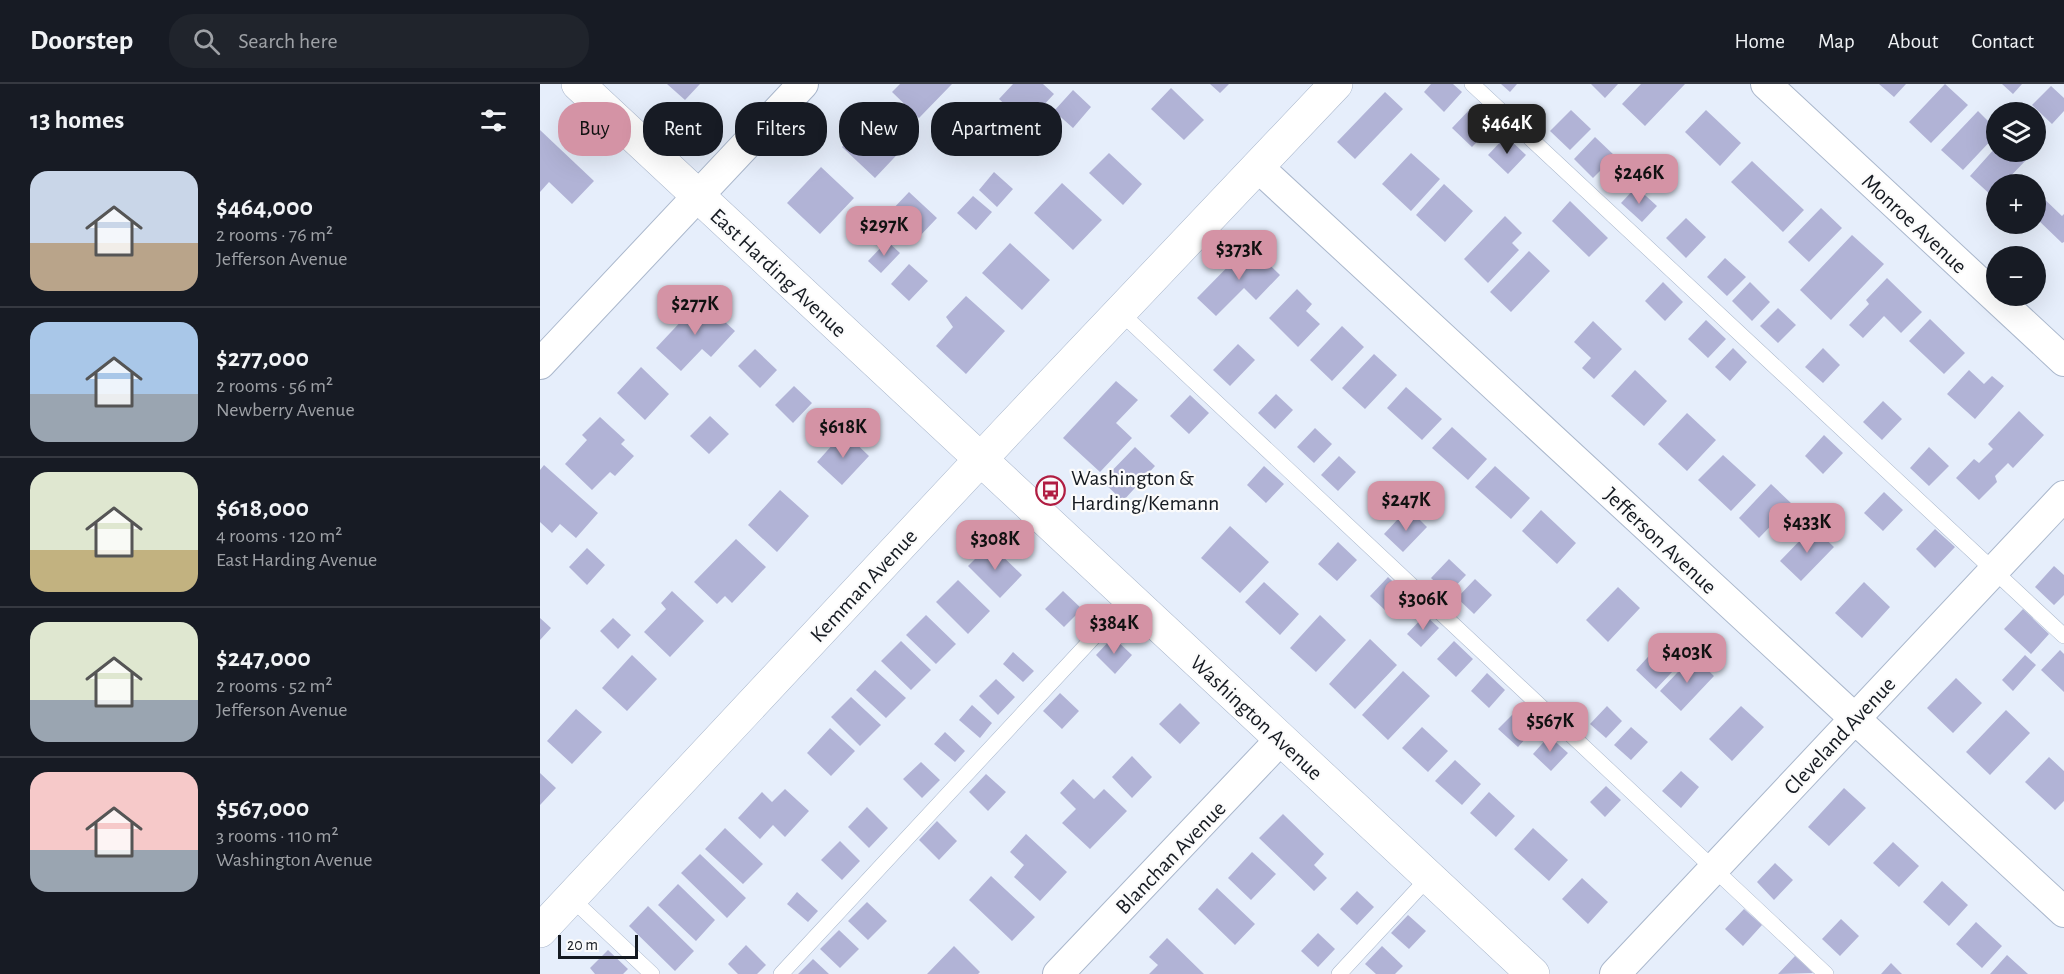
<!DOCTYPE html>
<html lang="en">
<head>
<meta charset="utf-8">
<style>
	body { margin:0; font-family:"Alegreya Sans",sans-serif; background:#20242c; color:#f1f3f6; height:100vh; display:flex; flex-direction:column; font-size:22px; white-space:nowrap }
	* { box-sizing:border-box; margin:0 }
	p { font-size:20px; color:#9ea1a6 }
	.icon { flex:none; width:33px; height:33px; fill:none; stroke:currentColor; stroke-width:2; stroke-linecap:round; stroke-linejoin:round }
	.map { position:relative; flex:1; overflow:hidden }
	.drawer { display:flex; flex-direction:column; background:#171b24; width:540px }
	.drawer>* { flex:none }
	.top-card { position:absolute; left:18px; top:18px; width:570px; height:54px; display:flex; gap:12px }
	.fabs { position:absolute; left:1446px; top:18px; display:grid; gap:12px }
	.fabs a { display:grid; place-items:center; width:60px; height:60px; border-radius:50%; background:#171b24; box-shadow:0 6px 24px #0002; font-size:30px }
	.scale { position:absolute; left:18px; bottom:15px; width:80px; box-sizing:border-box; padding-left:6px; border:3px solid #151a21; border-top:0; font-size:16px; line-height:21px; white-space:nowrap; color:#151a21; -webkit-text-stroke:4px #fbfbfb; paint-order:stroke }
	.price { position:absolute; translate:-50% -51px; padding:0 14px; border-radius:12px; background:#d493a5; color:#111; font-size:20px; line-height:39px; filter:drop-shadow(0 2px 3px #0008) }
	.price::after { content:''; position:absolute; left:50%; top:36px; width:18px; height:14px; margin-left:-9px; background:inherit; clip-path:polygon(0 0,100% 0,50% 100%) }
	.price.active { background:#222; color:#fff }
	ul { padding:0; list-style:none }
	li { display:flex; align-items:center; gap:18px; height:150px; padding:0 30px }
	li+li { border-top:2px solid #363941 }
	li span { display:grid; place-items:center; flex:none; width:168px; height:120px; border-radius:18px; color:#555 }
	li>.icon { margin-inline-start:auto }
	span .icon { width:72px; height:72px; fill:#fffc; stroke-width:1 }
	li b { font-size:26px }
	h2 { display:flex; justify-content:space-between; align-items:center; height:72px; padding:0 30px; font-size:26px }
	.tag { padding:0 21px; border-radius:24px; background:#171b24; box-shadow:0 6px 24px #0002; font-size:21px; line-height:54px }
	.tag.active { background:#d493a5; color:#111 }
	header { display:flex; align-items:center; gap:36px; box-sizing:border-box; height:84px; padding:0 30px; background:#171b24; border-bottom:2px solid #363941 }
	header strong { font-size:28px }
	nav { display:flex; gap:33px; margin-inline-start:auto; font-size:21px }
	.search { width:420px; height:54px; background:#20242c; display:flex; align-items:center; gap:15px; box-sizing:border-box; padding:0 21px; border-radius:24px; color:#9ea1a6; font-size:22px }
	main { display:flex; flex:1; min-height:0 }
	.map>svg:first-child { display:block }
</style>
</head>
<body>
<header>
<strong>Doorstep</strong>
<div class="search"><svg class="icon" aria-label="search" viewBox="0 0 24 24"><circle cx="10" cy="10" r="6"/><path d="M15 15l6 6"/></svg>Search here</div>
<nav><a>Home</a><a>Map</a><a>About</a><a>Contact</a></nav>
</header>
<main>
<section class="drawer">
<h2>13 homes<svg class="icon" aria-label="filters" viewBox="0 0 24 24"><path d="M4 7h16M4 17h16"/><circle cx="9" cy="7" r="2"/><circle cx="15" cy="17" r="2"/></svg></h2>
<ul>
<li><span style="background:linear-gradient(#c9d6e8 60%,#b9a48a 0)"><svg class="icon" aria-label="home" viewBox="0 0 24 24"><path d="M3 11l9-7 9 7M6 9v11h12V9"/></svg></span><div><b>$464,000</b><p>2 rooms · 76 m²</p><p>Jefferson Avenue</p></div></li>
<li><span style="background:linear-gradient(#a9c7e8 60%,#9aa5b1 0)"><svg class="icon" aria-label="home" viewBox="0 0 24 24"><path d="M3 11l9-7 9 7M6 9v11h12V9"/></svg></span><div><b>$277,000</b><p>2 rooms · 56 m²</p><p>Newberry Avenue</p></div></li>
<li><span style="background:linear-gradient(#dfe7d0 65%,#c2b280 0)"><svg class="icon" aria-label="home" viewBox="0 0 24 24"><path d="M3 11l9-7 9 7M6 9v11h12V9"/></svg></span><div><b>$618,000</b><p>4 rooms · 120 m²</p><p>East Harding Avenue</p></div></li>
<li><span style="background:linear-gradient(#dfe7d0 65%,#9aa5b1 0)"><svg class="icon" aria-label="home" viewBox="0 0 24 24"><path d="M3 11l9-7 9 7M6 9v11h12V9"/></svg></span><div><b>$247,000</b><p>2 rooms · 52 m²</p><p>Jefferson Avenue</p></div></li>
<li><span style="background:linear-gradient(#f6c9c9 65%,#9aa5b1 0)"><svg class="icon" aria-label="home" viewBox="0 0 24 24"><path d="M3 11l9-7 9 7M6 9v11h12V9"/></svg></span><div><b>$567,000</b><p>3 rooms · 110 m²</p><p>Washington Avenue</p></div></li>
</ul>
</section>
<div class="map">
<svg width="1524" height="890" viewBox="0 0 1524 890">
	<rect width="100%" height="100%" fill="#e6eefb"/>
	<!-- building -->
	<path fill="#b1b3d6" d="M127,0H160L145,16Z
		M360,0H412L379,34L352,8Z
		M473,0H503L514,10L486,40L459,15Z
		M670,0H689L680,9Z
		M891,0H913L922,8L904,28L884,8Z
		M961,0H977L970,8Z
		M1051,0H1078L1065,14Z
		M1101,0H1145L1105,42L1082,20Z
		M1339,0H1366L1354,13Z
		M1405,0L1428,21L1391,59L1369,38Z
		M1462,0H1482L1473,10Z
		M1511,2L1524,14V27L1512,40L1492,21Z
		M631,4L664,36L644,56L611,25Z
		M533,6L551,23L533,44L514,27Z
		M845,8L863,25L815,75L797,58Z
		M933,22L953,41L932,63L912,44Z
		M1031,26L1051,45L1030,66L1010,47Z
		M1166,26L1201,59L1180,82L1145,48Z
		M335,27L369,58L335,94L302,63Z
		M1438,27L1456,45V51L1423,86L1401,66Z
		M0,46L54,97L32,120L9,98L0,108Z
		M966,52L986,71L968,90L948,71Z
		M1055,53L1075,72L1053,94L1034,75Z
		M1456,63V68H1482L1488,74L1463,100H1456V107L1452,112L1430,92Z
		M569,69L602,100L583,121L549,89Z
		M871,69L900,95L871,127L842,100Z
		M1212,77L1264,126L1243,148L1191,98Z
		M281,83L314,114L280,150L247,119Z
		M454,88L473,105L457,123L439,106Z
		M522,99L562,136L533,166L494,129Z
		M904,100L933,127L905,158L876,131Z
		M1096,103L1117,122L1102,138L1081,119Z
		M1496,107L1522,132L1524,130V158L1522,159L1496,134Z
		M369,108L397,134L378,154L350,128Z
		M433,112L452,128L436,146L417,129Z
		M1030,117L1068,154L1049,173L1012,137Z
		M1281,124L1302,144L1269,178L1248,158Z
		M965,132L982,149L972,159L979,166L948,199L924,175Z
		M1146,134L1166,153L1146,174L1126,154Z
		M1312,151L1344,180L1291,236L1260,206Z
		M347,157L360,169L341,189L328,177Z
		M470,159L510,196L482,226L442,189Z
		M709,161L740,191L716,216L704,204L676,232L657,214Z
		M989,167L1010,187L971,228L950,208Z
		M1185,174L1206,193L1187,212L1167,193Z
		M369,180L388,197L369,217L351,200Z
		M1347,194L1382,228L1361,249L1344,232L1323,254L1309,241L1329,220L1326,216Z
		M1123,198L1143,218L1125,237L1105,217Z
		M1210,198L1230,218L1212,237L1192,217Z
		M757,205L772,220L766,227L780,240L758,263L729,234Z
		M426,212L465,247L426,290L396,262L413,243L406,233Z
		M161,216L195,247L171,273L162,265L141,287L116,264Z
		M1238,224L1256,241L1238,259L1220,242Z
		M1390,235L1425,269L1404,290L1369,257Z
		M1166,236L1186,255L1168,274L1148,255Z
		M1053,237L1082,265L1054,295L1042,284L1051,274L1034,258Z
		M802,242L824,263L792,297L770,276Z
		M698,260L715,276L690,302L673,286Z
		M1193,264L1207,278L1190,297L1175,283Z
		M1283,264L1300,281L1283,299L1265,283Z
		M215,265L237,286L220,304L198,282Z
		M834,270L857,291L825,325L802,304Z
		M101,283L129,310L105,336L77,309Z
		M1095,286L1127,317L1104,342L1071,312Z
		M1429,286L1444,300L1452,292L1464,302L1435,335L1407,310Z
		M576,297L598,316L576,339L592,354L560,388L523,354Z
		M254,302L272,319L253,339L235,321Z
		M866,303L902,335L882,356L847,324Z
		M736,310L753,326L735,345L718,329Z
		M650,311L669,329L649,350L630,332Z
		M1343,317L1362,335L1342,356L1323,338Z
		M1479,327L1504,351L1473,384L1468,379L1455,392L1457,398L1439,416L1416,394L1434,375L1439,379L1453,365L1448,360Z
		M1147,329L1176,356L1147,387L1118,360Z
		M170,332L189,350L169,370L150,352Z
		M60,333L85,356L81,360L94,372L75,392L70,388L52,406L25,380L47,356L42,351Z
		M912,343L947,375L928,396L892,364Z
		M775,344L792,360L774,379L757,363Z
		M304,348L329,372L302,401L277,378Z
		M1284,351L1303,369L1283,390L1265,372Z
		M595,363L615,382L583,417L562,397Z
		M1389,363L1409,382L1389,402L1370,384Z
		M1183,371L1216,401L1191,427L1158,396Z
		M799,372L816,388L798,407L781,391Z
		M4,381L58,429L36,454L20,440L12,449L0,438V386Z
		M724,382L744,400L726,419L707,401Z
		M955,382L990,414L971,435L935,403Z
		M1231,400L1252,420L1219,454L1199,434Z
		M240,406L269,432L237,468L208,441Z
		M1344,408L1363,426L1343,447L1324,429Z
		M1001,426L1036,459L1017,480L982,447Z
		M873,429L887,443L863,468L844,450L858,435L863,440Z
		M690,442L729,478L700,509L661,474Z
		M1273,443L1294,463L1261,497L1240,477Z
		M1395,445L1415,463L1395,484L1376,465Z
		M196,455L226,483L192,519L185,512L177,520L154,498Z
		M798,458L817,476L797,497L778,480Z
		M450,460L482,491L460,514L428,482Z
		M47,464L65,481L47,501L29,483Z
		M909,475L926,491L908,510L891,494Z
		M1514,482L1524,491V511L1514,521L1495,503Z
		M848,493L865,509L847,528L830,512Z
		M935,495L952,511L934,530L917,514Z
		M418,496L450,527L428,550L396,518Z
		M724,498L759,530L740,551L705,518Z
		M1324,498L1350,523L1322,554L1295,529Z
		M1078,503L1100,524L1068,558L1046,536Z
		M132,507L164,537L130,573L104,548L126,525L121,519Z
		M523,507L542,525L524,543L505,525Z
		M1483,525L1509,550L1491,570L1464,545Z
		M386,531L416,560L396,580L366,551Z
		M780,531L806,556L776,588L750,564Z
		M885,531L899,544L881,563L867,550Z
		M0,534L11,544L0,556Z
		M73,534L91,551L78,565L60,547Z
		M1128,551L1149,570L1116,605L1096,586Z
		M573,553L592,571L575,590L556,571Z
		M830,555L857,581L815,625L789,600Z
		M361,557L391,586L371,606L341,577Z
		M914,557L933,575L916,593L897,575Z
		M1520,566L1524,570V608L1501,586Z
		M473,568L494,587L483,598L463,580Z
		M92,571L117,595L87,627L62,604Z
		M1485,571L1496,581L1473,607L1462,596Z
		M1153,572L1174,592L1141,627L1120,607Z
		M335,586L366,614L346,634L316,606Z
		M863,587L890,612L848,656L822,631Z
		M947,589L965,606L949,624L931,607Z
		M1416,594L1442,619L1413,649L1387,624Z
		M456,595L475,613L458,631L439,612Z
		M520,609L539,627L522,645L503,627Z
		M311,613L341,641L320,662L291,633Z
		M640,619L660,639L640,660L619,640Z
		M432,621L452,639L440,654L419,636Z
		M1067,622L1082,637L1066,654L1050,640Z
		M1201,622L1224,643L1192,677L1169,655Z
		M36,625L62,648L32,680L7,657Z
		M1466,626L1490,649L1450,691L1426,668Z
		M976,627L995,644L978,663L958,645Z
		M882,643L908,667L888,688L862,664Z
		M1091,643L1108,658L1091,676L1074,661Z
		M290,644L315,667L291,692L267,669Z
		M405,648L425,667L415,678L394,660Z
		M1009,652L1028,669L1011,687L993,670Z
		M592,672L612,693L592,714L572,693Z
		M1509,673L1524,687V717L1515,726L1485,698Z
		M915,676L941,700L922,721L895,697Z
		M381,678L400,696L382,714L363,695Z
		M1141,687L1159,703L1141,724L1122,707Z
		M0,689L16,704L0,721Z
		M446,690L466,708L448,727L429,708Z
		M533,695L554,715L564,705L587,727L550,765L522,739L536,725L520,709Z
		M1066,702L1081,716L1065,733L1050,718Z
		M1304,704L1326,724L1289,762L1268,743Z
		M245,705L269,727L245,753L233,741L220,755L198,734L222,708L232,718Z
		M949,708L975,732L956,753L930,729Z
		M327,723L348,744L329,764L308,743Z
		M743,730L784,770L774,781L787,794L774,807L719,754Z
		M397,737L417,757L399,776L379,756Z
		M185,744L223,780L203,800L165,765Z
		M993,744L1028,776L1009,797L974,765Z
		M486,750L527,788L500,817L474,793L484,781L470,768Z
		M300,757L320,777L302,796L281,776Z
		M1353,758L1379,782L1359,803L1333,779Z
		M712,768L736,790L711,816L688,794Z
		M160,770L206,814L187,834L141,789Z
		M1235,779L1253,796L1234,816L1217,798Z
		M451,792L495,833L472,857L429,816Z
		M1042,794L1068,818L1048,840L1022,815Z
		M1402,797L1428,821L1409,842L1383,818Z
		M138,800L175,836L156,857L118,821Z
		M677,804L715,840L695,861L658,825Z
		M817,807L834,823L817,841L800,825Z
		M257,808L278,827L268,838L247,820Z
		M327,818L347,837L328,856L308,837Z
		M108,822L154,867L135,887L89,842Z
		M1204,825L1222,841L1203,862L1185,845Z
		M868,831L886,847L869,865L851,849Z
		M1301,835L1319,852L1300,872L1282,855Z
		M1436,838L1462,862L1442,884L1416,860Z
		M299,846L319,865L300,884L280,865Z
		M778,849L795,865L778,883L761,867Z
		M627,854L664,890H609L618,881L609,873Z
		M206,861L226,881L217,890H198L188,880Z
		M414,862L440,888L438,890H387Z
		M842,862L863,882L855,890H836L825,880Z
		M68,866L88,885L83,890H55L50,884Z
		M1467,871L1488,890H1450Z
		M1255,872L1273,889L1238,890Z
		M273,875L289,890H258Z
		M1351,879L1362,890H1341Z"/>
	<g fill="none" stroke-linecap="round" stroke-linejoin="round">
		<defs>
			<path id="service" d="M932,0L1524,552
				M580,228L1286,890
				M31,814L112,890
				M241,890L590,514
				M799,890L889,793"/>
			<path id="minor" d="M1226,0L1524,277
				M718,83L1524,828
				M0,280L263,0
				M518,890L741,655
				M1075,890L1524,412"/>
			<path id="tertiary" d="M38,0L993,890
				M0,847L468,346L796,0"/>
		</defs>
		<!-- service casing -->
		<use href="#service" stroke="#aab7cc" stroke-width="16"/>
		<!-- minor casing -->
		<use href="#minor" stroke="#aab7cc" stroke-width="32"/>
		<!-- tertiary casing -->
		<use href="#tertiary" stroke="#aab7cc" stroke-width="34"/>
		<!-- service -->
		<use href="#service" stroke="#fff" stroke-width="15"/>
		<!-- minor -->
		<use href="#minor" stroke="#fff" stroke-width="30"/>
		<!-- tertiary -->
		<use href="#tertiary" stroke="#fff" stroke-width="33"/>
	</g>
	<!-- icons -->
	<defs>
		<symbol id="bus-ring" viewBox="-11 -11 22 22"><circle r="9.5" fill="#fbfbfb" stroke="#b01d42" stroke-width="1.5"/><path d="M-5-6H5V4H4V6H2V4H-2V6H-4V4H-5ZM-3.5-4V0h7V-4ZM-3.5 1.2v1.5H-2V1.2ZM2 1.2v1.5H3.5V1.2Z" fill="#b01d42"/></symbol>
	</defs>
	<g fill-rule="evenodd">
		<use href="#bus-ring" x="494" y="390" width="33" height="33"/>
	</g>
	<g text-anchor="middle" stroke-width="4.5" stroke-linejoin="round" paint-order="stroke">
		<!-- street labels -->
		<g font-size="22" fill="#151a21" stroke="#fbfbfb">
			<text transform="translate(1375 139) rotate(43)" y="8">Monroe Avenue</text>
			<text transform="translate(239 188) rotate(43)" y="8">East Harding Avenue</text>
			<text transform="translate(1121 456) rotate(43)" y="8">Jefferson Avenue</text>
			<text transform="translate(323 501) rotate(-47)" y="8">Kemman Avenue</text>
			<text transform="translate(717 633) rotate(43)" y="8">Washington Avenue</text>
			<text transform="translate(1299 651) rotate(-47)" y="8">Cleveland Avenue</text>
			<text transform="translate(630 773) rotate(-46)" y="8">Blanchan Avenue</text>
		</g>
		<!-- poi labels -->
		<g font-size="22" fill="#151a21" stroke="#fbfbfb" text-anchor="start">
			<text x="531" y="401">Washington &amp;<tspan x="531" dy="25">Harding/Kemann</tspan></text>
		</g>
	</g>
</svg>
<div class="fabs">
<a><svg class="icon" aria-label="layers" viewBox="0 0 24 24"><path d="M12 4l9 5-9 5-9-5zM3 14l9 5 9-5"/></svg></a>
<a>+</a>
<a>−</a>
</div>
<div class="scale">20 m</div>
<b class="price active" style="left:967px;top:71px">$464K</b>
<b class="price" style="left:1099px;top:121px">$246K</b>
<b class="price" style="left:344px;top:173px">$297K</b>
<b class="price" style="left:699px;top:197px">$373K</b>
<b class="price" style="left:155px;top:252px">$277K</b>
<b class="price" style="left:303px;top:375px">$618K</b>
<b class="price" style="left:866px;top:448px">$247K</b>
<b class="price" style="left:1267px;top:470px">$433K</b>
<b class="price" style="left:455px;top:487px">$308K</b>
<b class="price" style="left:883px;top:547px">$306K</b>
<b class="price" style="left:574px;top:571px">$384K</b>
<b class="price" style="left:1147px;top:600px">$403K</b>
<b class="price" style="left:1010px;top:669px">$567K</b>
<div class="top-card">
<a class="tag active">Buy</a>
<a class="tag">Rent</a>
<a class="tag">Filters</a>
<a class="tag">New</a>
<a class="tag">Apartment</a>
</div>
</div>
</main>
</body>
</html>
